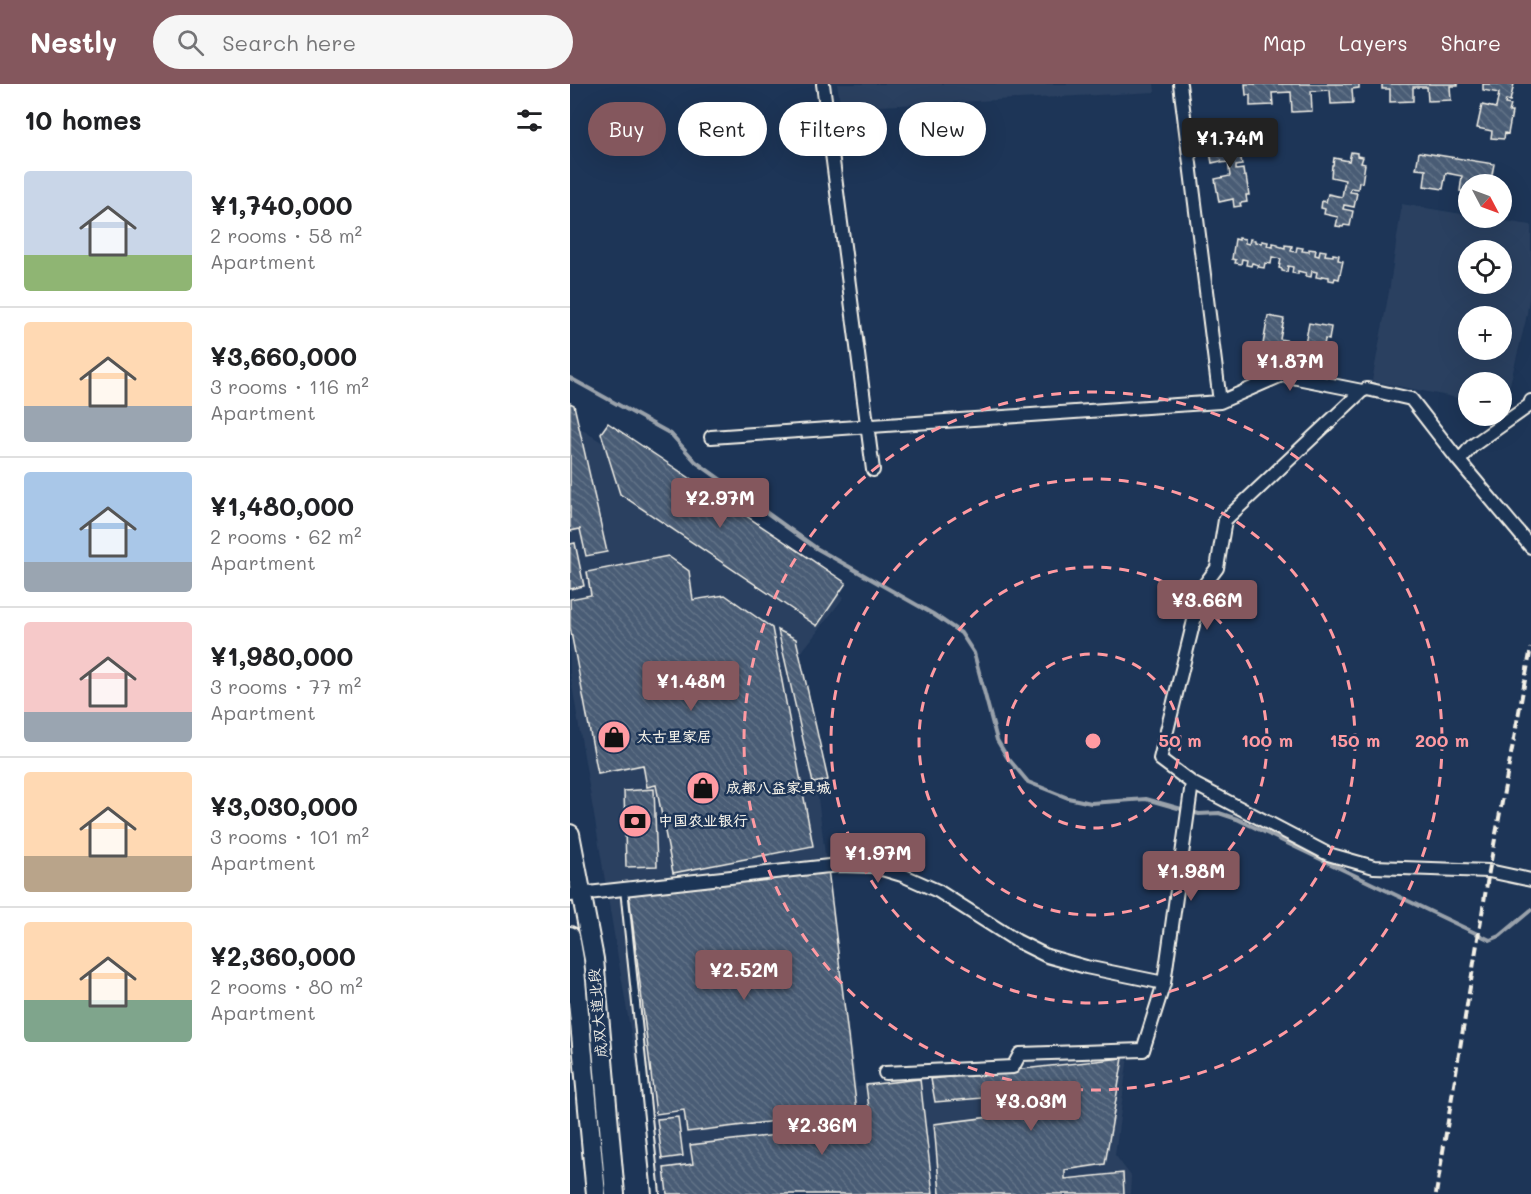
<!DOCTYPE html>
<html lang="en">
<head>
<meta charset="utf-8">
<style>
	body { margin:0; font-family:Mali,"LXGW WenKai TC",sans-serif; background:#f6f6f6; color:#202124; height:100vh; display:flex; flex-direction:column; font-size:22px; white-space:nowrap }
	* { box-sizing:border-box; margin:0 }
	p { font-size:20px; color:#757577 }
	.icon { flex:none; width:33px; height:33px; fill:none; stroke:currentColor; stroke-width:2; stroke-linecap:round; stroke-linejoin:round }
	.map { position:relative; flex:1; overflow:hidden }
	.sheet { display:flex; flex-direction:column; background:#fff; width:570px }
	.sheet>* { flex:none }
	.banner { position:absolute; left:18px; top:18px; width:570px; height:54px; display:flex; gap:12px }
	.needle { width:39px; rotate:131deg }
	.controls { position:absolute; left:888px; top:90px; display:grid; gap:12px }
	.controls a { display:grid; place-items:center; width:54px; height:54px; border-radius:50%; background:#fff; box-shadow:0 6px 24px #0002; font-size:30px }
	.price { position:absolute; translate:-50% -51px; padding:0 14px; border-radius:6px; background:#84575d; color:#fff; font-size:20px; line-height:39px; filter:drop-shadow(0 2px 3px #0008) }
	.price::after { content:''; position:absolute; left:50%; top:36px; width:18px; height:14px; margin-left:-9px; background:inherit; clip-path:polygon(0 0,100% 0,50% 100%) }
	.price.on { background:#222; color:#fff }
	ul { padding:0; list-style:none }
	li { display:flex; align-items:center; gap:18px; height:150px; padding:0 24px }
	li+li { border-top:2px solid #e0e0e0 }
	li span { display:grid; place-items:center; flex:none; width:168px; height:120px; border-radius:6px; color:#555 }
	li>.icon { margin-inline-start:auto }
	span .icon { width:72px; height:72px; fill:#fffc; stroke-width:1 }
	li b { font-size:26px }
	h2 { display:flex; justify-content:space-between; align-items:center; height:72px; padding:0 24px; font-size:26px }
	.chip { padding:0 21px; border-radius:27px; background:#fff; box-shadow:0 6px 24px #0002; font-size:21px; line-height:54px }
	.chip.on { background:#84575d; color:#fff }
	header { display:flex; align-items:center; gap:36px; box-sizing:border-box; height:84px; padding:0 30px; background:#84575d; color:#fff }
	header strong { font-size:28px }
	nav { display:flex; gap:33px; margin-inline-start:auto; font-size:21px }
	.search { width:420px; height:54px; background:#f6f6f6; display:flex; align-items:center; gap:15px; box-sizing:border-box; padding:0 21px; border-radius:33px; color:#757577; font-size:22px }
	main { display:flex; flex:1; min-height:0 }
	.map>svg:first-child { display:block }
</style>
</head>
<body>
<header>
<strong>Nestly</strong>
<div class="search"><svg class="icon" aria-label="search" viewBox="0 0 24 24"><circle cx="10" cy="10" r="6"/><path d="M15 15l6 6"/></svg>Search here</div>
<nav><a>Map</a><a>Layers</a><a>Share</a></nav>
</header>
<main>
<section class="sheet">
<h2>10 homes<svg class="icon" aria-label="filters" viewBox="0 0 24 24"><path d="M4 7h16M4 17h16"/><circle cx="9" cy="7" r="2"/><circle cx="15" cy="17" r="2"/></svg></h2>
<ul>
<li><span style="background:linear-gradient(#c9d6e8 70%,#8fb573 0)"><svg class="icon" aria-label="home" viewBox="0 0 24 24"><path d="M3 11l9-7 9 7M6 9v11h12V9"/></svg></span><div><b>¥1,740,000</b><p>2 rooms · 58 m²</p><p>Apartment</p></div></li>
<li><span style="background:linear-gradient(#ffd9b3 70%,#9aa5b1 0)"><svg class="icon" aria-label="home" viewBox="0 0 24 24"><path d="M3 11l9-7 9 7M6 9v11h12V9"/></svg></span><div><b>¥3,660,000</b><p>3 rooms · 116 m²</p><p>Apartment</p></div></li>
<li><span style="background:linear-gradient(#a9c7e8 75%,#9aa5b1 0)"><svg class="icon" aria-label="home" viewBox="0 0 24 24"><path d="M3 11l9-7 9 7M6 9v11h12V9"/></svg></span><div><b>¥1,480,000</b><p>2 rooms · 62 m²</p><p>Apartment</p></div></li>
<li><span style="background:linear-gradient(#f6c9c9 75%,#9aa5b1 0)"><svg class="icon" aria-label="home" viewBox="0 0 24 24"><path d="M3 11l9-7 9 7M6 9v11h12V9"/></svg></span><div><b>¥1,980,000</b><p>3 rooms · 77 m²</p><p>Apartment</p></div></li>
<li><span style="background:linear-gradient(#ffd9b3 70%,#b9a48a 0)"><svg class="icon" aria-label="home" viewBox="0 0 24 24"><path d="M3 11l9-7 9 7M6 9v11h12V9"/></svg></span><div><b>¥3,030,000</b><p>3 rooms · 101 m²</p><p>Apartment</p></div></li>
<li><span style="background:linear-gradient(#ffd9b3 65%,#7fa58c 0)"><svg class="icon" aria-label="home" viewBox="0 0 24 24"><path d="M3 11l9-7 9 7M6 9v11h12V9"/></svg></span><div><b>¥2,360,000</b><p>2 rooms · 80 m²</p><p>Apartment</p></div></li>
</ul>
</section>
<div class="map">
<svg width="961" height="1110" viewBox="0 0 961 1110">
	<defs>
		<pattern id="building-back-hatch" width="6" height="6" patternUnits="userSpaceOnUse" patternTransform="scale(1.5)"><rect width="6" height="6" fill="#485b74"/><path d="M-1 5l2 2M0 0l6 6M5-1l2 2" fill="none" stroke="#637388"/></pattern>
	</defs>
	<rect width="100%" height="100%" fill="#1d3557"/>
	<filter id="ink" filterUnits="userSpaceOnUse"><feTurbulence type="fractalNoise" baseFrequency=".0167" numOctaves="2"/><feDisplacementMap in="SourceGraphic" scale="12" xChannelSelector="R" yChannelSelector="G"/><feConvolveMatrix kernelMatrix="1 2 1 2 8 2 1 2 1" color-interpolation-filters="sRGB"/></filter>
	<g filter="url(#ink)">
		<!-- built -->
		<path fill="#2a4060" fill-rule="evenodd" d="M267,0H584L585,8L271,24Z
			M832,120L898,131V134H914L961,141V202L956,235L939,304L932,308V298H898V316L802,297L819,208ZM932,166V200H898V166ZM898,232H932V266H898Z
			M0,338L274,513L230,570L261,818L287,1003L351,993L450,982L453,973L558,972L545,1071L561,1092L560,1110H88L0,589Z"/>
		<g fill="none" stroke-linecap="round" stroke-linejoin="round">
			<!-- stream -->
			<path stroke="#9aa2ab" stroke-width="4" d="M0,294L101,350L126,378L246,464L363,530L391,549L404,569L427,656L437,673L458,698L498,714L521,719L576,715L629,730L649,729L667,735L920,856L930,852L961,826"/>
		</g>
		<!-- building -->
		<path fill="url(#building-back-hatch)" stroke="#f4f1e8" stroke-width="1.5" d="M675,0H789V4L782,5L783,19L761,20L760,6L741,7L742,27L722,28L721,8L702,9L703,21L680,22V11H676Z
			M812,0H888V2H880L881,16L858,17L857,3H843V17L820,18V5H812Z
			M913,0H944L940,17L936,16L935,20L941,21L939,28H942L938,50L935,49L934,55L921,54L922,47L907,44L912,21L926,24L929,9L913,6Z
			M662,47V49L667,48L672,81L666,82V86L673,85L674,92H676L679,111H676L677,118L670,119L671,122L664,123L663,115L649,118L645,95L660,92L658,78L651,79V77L642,79L638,58L654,55L653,48Z
			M781,68L787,69V72L793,73L791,79L795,80L792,99L789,98L788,105L781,104L780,108L787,109L784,123L774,121L773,125L783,127L780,142L774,141L773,143L766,142L768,133L754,130L755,125L751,124L752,117L756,118L758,110L772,113L775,96L761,93L762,81H763L764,74L779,77Z
			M849,68L924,80L921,96L913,95L912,100H898V108L890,107L892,92L876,89L873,105L854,102L856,86L846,85Z
			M669,154L675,155V159L679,160L680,155L685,156V158L692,159V157L698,158L697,162L703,163V159L708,160V162L715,164V161L722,162L721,167L726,168L727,163L733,164L732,167L739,168V165L746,166L745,171L749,172L750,166L756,167L755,171L763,172V170L769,171L768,176L773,177L769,195L765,194L764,197L759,196V193L752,192L751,194L746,193L747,188L742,187L741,193L735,192L736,189L728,187V190L722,189L723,183L718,182L717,188L712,187V185L709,184L711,175L702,173L701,180L695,179L694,184L688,183L689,181L682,179L681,182L676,181L677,176L672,175L671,180L665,179L666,176L662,175L665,155L669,156Z
			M698,232L714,235L710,255L735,260L739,239L761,243L759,256L755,255L754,262H756L755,268L757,269L756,278L750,277L749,281L734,278V274L709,269L708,275L695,272L696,267L692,266Z
			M0,319L4,321L37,468L16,472L10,445L0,447Z
			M38,339L276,499L247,542L50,410L31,349Z
			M5,459L14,502L0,505V460Z
			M98,472L119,487L123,516L155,511L202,544L243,762L103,789L86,701L77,703L73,681L28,690L0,543V515L21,511L17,488Z
			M208,546L226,555L258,696L243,699Z
			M84,705L87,782L56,783L54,707Z
			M258,785L287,1027L117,1048L114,1026L86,1030L59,810Z
			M553,974L535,1080L495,1086V1095L553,1089L554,1110H370L364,1040L476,1026L473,1009L365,1018L361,995Z
			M350,995L363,1110H97L94,1084L123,1080L120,1061L301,1040L296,1001Z
			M108,1033L113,1072L92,1075L87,1035Z"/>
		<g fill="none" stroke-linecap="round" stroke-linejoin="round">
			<defs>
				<path id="lane" d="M54,805L86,1110"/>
				<path id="street" d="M253,0L303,386
					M610,0L650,318
					M141,353L650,318L712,291L792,307
					M889,377L902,362L960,321L961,317
					M961,463L889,377L841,315L797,305L792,307L655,436L647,484L632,504L590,675L622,699L758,770L804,783L919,787L961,796
					M0,811L268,781L302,782L332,791L368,807L447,857L477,872L516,883L594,899
					M315,989L443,983L450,970L573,966L594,899L622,699"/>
				<path id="primary" d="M0,750L24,875L45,1110
					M0,852L4,875L26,1110"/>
			</defs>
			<!-- lane casing -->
			<use href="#lane" stroke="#f4f1e8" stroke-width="10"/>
			<!-- street casing -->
			<use href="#street" stroke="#f4f1e8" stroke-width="16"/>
			<!-- primary casing -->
			<use href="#primary" stroke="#f4f1e8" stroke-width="22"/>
			<!-- lane -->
			<use href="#lane" stroke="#1d3557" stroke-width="6"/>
			<!-- street -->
			<use href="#street" stroke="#1d3557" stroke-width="12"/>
			<!-- primary -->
			<use href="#primary" stroke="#1d3557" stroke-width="18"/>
			<!-- rail -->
			<path stroke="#f4f1e8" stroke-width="4" stroke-dasharray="9 4.5" stroke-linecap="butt" d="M866,1110L919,787L961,564"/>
		</g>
	</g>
	<!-- distance rings -->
	<g fill="none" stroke="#ff9aa2" stroke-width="3" stroke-dasharray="10 8">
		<circle cx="523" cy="657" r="87"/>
		<circle cx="523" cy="657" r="174"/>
		<circle cx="523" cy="657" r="262"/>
		<circle cx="523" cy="657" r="349"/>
	</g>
	<!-- icons -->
	<defs>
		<symbol id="shop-disc" viewBox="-11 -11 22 22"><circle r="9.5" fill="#ff9aa2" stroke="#1d3557"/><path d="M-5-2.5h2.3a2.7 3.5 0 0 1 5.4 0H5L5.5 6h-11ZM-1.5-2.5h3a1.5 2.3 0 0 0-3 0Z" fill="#111"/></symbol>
		<symbol id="bank-disc" viewBox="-11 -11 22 22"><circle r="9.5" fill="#ff9aa2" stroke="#1d3557"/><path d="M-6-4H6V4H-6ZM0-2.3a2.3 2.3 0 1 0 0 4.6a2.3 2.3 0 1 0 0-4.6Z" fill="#111"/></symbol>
	</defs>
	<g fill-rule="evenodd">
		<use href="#shop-disc" x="25" y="634" width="38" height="38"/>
		<use href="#shop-disc" x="114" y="685" width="38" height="38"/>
		<use href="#bank-disc" x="46" y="718" width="38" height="38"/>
	</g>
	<g text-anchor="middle" stroke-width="5" stroke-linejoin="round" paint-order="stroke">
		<!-- poi labels -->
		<g font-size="15" font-weight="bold" fill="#f4f1e8" stroke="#1d3557" text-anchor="start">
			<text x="67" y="658">太古里家居</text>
			<text x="156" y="709">成都八益家具城</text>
			<text x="88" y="742">中国农业银行</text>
		</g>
		<!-- street labels -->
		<g font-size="15" fill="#f4f1e8" stroke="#1d3557">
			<text transform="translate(28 929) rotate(-95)" y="5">成双大道北段</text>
		</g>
	</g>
	<circle cx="523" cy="657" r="9" fill="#ff9aa2" stroke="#1d3557" stroke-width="3"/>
	<g font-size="18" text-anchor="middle" font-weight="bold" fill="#ff9aa2" stroke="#1d3557" stroke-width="5" stroke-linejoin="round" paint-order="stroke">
		<text x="610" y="663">50 m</text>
		<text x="697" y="663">100 m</text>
		<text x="785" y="663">150 m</text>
		<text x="872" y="663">200 m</text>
	</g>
</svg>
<div class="controls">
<a><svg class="needle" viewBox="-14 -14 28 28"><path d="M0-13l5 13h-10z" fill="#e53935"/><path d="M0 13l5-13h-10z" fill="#757577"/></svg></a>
<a><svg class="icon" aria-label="locate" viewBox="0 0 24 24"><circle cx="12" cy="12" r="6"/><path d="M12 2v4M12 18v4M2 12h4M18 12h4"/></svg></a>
<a>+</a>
<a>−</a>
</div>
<b class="price on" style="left:660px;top:85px">¥1.74M</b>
<b class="price" style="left:720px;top:308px">¥1.87M</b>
<b class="price" style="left:150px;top:445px">¥2.97M</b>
<b class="price" style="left:637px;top:547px">¥3.66M</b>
<b class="price" style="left:121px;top:628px">¥1.48M</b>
<b class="price" style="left:308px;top:800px">¥1.97M</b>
<b class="price" style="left:621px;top:818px">¥1.98M</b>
<b class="price" style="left:174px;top:917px">¥2.52M</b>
<b class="price" style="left:461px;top:1048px">¥3.03M</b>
<b class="price" style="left:252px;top:1072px">¥2.36M</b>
<div class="banner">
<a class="chip on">Buy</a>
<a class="chip">Rent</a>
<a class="chip">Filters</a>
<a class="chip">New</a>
</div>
</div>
</main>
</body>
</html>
